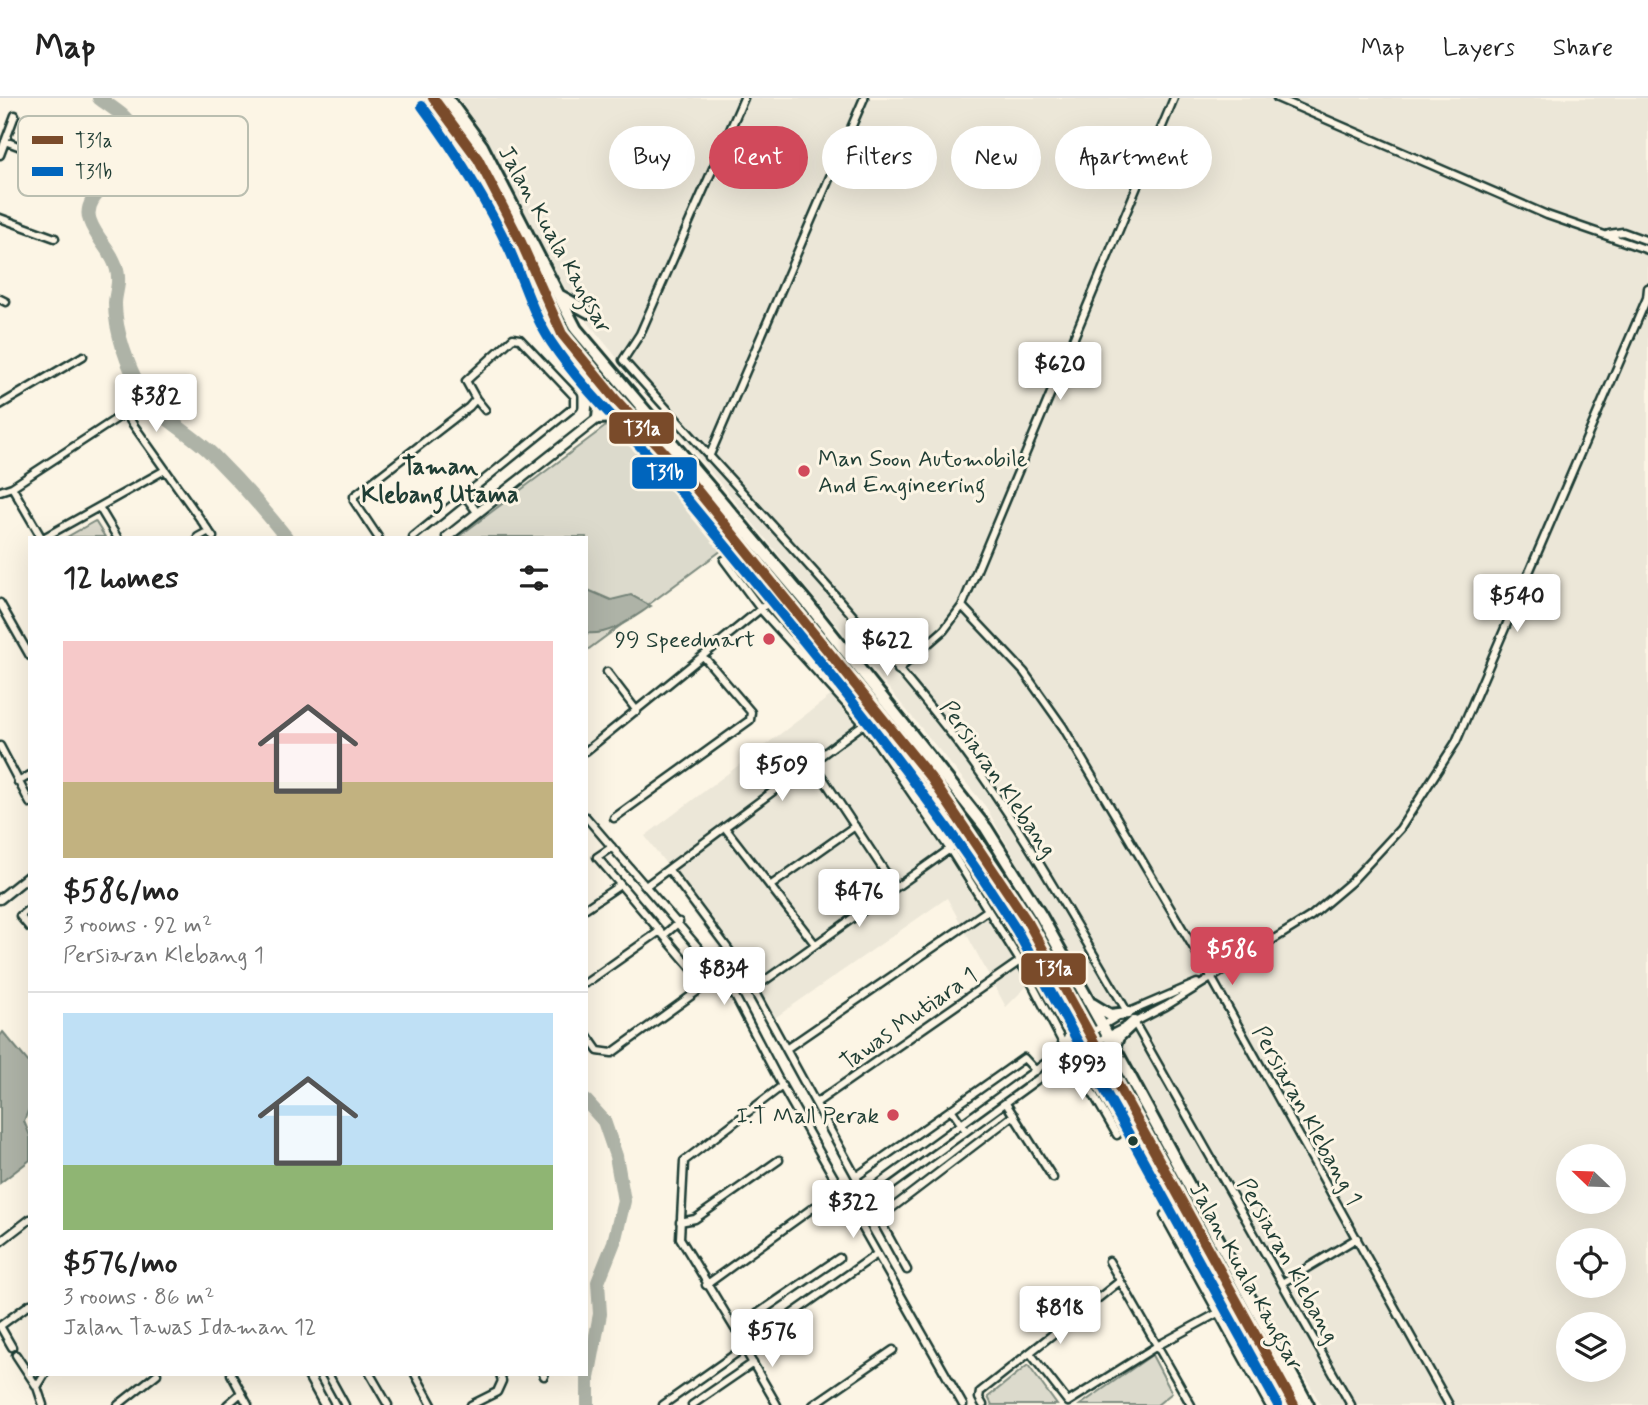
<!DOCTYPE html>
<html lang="en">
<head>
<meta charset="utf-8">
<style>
	body { margin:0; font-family:Mynerve,sans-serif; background:#f2f2f2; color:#222; height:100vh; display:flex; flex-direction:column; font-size:26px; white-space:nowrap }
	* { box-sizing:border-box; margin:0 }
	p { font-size:23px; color:#767676 }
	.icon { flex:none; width:38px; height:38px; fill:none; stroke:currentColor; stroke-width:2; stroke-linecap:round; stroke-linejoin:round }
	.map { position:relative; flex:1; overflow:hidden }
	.side { position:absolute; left:28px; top:438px; width:560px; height:840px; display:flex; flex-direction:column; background:#fff; border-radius:0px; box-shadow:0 7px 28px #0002 }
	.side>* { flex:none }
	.top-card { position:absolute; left:609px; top:28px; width:665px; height:63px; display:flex; gap:14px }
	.needle { width:46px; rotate:293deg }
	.fabs { position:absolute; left:1556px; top:1046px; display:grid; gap:14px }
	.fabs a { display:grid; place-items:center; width:70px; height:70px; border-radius:50%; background:#fff; box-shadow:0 7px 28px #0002; font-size:35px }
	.price { position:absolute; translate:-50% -60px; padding:0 16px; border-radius:7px; background:#fff; color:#222; font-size:23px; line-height:46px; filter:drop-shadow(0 2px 4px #0008) }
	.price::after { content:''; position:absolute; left:50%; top:42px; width:21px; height:16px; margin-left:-10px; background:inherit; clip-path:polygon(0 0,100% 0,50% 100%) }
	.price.active { background:#d1495b; color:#fff }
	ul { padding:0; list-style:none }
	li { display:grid; align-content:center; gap:14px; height:371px; padding:0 35px }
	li+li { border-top:2px solid #e0e0e0 }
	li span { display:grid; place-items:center; height:217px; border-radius:0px; color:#555 }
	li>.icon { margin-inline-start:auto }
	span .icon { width:126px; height:126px; fill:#fffc; stroke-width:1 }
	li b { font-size:30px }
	h2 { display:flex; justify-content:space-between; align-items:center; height:84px; padding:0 35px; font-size:30px }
	.tag { padding:0 24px; border-radius:32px; background:#fff; box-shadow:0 7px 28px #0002; font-size:24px; line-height:63px }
	.tag.active { background:#d1495b; color:#fff }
	header { display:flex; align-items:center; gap:42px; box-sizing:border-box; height:98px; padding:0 35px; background:#fff; border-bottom:2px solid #e0e0e0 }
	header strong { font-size:33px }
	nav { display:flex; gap:38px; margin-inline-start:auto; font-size:24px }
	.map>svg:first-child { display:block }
</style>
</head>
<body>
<header>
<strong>Map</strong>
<nav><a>Map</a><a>Layers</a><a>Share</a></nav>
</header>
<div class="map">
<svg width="1648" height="1307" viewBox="0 0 1648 1307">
	<rect width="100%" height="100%" fill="#fcf5e5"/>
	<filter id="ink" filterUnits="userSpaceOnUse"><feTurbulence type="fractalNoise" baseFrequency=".0143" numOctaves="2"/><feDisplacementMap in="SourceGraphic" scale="14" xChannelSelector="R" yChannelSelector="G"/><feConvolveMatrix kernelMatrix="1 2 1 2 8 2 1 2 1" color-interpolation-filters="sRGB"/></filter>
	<g filter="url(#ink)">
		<!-- built -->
		<path fill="#ece7d8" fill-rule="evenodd" d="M444,0H1648V1307H1321L986,709L586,222ZM1568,1059H1614V1104H1568ZM1568,1143H1614V1188H1568ZM1568,1227H1614V1272H1568Z
			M841,590L877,630L961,754L1037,878L1006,909L947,800L766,926L740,878L673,788L666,766L645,738Z"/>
		<!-- green -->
		<path fill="#dcdacc" stroke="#7e8c80" stroke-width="2" d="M614,322L722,452L586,553V439H458Z
			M95,423L105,439H67Z
			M1152,1257L1172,1295L1157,1307H1080Z
			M1028,1267L1057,1307H992L988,1299Z"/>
		<!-- water -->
		<path fill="#aeb3a7" stroke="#758479" stroke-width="2" d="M588,492L611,502L631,497L651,508C632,520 610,538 586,535Z
			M3,934L30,966V1008L24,1023L30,1038V1062L0,1085V938Z"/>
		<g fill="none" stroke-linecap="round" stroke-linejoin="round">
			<!-- river -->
			<path stroke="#aeb3a7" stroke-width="14" d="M99,0C109,8 125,16 131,28C152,68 77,90 90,123C97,143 117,157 118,179C119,188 115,197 115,206C115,233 128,269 141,292C157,319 190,334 212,356C238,382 263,410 286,439
				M586,1003L604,1023L616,1058L624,1103L614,1144L598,1184L600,1216L588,1280V1307"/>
			<defs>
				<path id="minor" d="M744,0L640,236L623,262C733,386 849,506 952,637C1019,723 1072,821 1128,915
					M1277,0L1547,117L1648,152
					M5,43L60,64
					M0,57L15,17
					M0,120L55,140
					M1609,136L1623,134L1648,143
					M0,201L6,204
					M476,301L485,312
					M0,307L83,258
					M709,359L864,0
					M12,389L41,439
					M0,393L12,389L125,315L213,439
					M465,398L477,414
					M99,409L117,439
					M45,439L165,372
					M198,439L209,433
					M378,439L354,403V398L469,309L476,301L466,283L513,240L520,241L574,298V309L413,439
					M724,462L762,513L864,626L949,750L1020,863L1065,949
					M769,504L795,517
					M0,505L30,558
					M962,508L1024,574L1063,629L1211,879L1449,1307
					M898,572L944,532L962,508L1174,0
					M607,574L637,613
					M0,648L30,705
					M586,653L769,504L768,483
					M813,665L895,789
					M18,684L30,677
					M586,719L727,883L782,988L963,1307
					M614,720L750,622L751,614L704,559
					M726,731L815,846
					M669,772L732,856L753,891L907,1172
					M647,787L877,616
					M770,788L855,728
					M30,810L20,818L30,830
					M586,810L620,787
					M664,837L679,824
					M586,885L660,833
					M753,891L971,736
					M1127,915L1197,885
					M1134,924L1351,1307
					M586,936L598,953L612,955L699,892L704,885L597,759L612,749
					M786,951L988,812
					M1071,958L1117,1037
					M782,988L684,1063L680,1140L735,1231L839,1160
					M816,1005L1020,863
					M1007,1007L1053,1080
					M951,1011L964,1030
					M857,1078L1024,960L1036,973
					M850,1107L1066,950L1117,919
					M854,1115L1071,957L1166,908L1311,818L1351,784L1400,731L1456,644L1647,200L1648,190
					M1164,1117L1269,1307
					M879,1120L1014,1017
					M680,1124L695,1121L779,1062
					M0,1144L30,1121
					M1109,1163L1191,1307
					M1282,1185L1357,1140
					M706,1187L814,1109
					M0,1228L30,1206
					M0,1228L12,1249
					M744,1250L777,1307
					M1030,1255L1068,1304L1157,1248L1236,1205
					M16,1257L37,1289
					M231,1276L248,1307
					M328,1276L345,1307
					M370,1276L388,1307
					M415,1276L432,1307
					M543,1276L544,1278
					M43,1307L37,1289L45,1276
					M118,1307L157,1276
					M227,1307L241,1295
					M471,1307L497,1294L502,1283L500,1276
					M663,1307L877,1156
					M692,1307L753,1265
					M813,1307L893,1252
					M983,1307L979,1300L980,1294L1120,1183"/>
				<path id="tertiary" d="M447,439L598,320L618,300
					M0,801L30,777
					M308,1276L325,1307"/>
				<path id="trunk" d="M433,0L478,61L521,144L562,236L616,302L684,376L931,680L986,758L1029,826L1294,1307
					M447,0L482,48L576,231L808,506L986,730L1041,818L1102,927L1308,1307
					M560,198L589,214
					M596,281L600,300L598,320L617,319L635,326
					M956,719L957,745L982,756
					M1092,906L1110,917L1128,915
					M1066,950L1078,914
					M1114,950L1118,939L1134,924
					M1071,957L1110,971"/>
			</defs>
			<!-- minor casing -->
			<use href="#minor" stroke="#1f3d34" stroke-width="11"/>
			<!-- tertiary casing -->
			<use href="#tertiary" stroke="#1f3d34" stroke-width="13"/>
			<!-- trunk casing -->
			<use href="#trunk" stroke="#1f3d34" stroke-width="16"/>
			<!-- minor -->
			<use href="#minor" stroke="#fcf5e5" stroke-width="6"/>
			<!-- tertiary -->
			<use href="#tertiary" stroke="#fcf5e5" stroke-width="8"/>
			<!-- trunk -->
			<use href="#trunk" stroke="#fcf5e5" stroke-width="10"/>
			<defs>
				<path id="bus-1" d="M433,0L478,61L521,144L562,236L616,302L684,376L931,680L1029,826L1294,1307"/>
				<path id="bus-2" d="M422,8C456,54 485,100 510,153C523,182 533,217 551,244C586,297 636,340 676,388C795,532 917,675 1017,833L1278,1307"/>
			</defs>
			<!-- bus-1 casing -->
			<use href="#bus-1" stroke="#fcf5e5" stroke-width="16"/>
			<!-- bus-2 casing -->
			<use href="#bus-2" stroke="#fcf5e5" stroke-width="16"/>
			<!-- bus-1 -->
			<use href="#bus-1" stroke="#7a4b2a" stroke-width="10"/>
			<!-- bus-2 -->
			<use href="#bus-2" stroke="#0065bd" stroke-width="10"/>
		</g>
	</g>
	<!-- markers -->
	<g fill="#d1495b" stroke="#fcf5e5" stroke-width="2.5">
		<circle cx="804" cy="373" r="7"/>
		<circle cx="769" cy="541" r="7"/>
		<circle cx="893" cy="1017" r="7"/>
	</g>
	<circle fill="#1f3d34" stroke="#fcf5e5" stroke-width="2.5" cx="1133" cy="1043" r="6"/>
	<g text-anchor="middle" stroke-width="6" stroke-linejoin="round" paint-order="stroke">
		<!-- street labels -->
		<g font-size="23" fill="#1f3d34" stroke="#fcf5e5">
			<text transform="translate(556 141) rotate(61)" y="8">Jalan Kuala Kangsar</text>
			<text transform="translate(999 680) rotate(55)" y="8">Persiaran Klebang</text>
			<text transform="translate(908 920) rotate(-35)" y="8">Tawas Mutiara 1</text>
			<text transform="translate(1308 1017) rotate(61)" y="8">Persiaran Klebang 1</text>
			<text transform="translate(1289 1162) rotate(61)" y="8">Persiaran Klebang</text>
			<text transform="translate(1247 1178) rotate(61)" y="8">Jalan Kuala Kangsar</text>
		</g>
		<!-- poi labels -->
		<g font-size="23" fill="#1f3d34" stroke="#fcf5e5" text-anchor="end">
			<text x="818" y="368" text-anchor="start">Man Soon Automobile<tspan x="818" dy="26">And Engineering</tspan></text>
			<text x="755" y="549">99 Speedmart</text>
			<text x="879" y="1025">I.T Mall Perak</text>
		</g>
		<!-- neighbourhood labels -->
		<g font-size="24" font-weight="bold" fill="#1f3d34" stroke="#fcf5e5">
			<text x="440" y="376">Taman<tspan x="440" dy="28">Klebang Utama</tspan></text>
		</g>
	</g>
	<!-- legend -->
	<rect x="18" y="18" width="230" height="80" rx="10" fill="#fcf5e5" stroke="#babeb0" stroke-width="2"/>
	<rect x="32" y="38" width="31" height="8" fill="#7a4b2a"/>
	<rect x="32" y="69" width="31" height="9" fill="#0065bd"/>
	<g font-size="19" fill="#1f3d34">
		<text x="75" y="49">T31a</text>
		<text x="75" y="80">T31b</text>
	</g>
	<g stroke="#fcf5e5" stroke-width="2.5">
		<rect x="608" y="313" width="67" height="34" rx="7" fill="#7a4b2a"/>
		<rect x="631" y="358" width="67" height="34" rx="7" fill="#0065bd"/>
		<rect x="1020" y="854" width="67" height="34" rx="7" fill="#7a4b2a"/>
	</g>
	<g font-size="19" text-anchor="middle" font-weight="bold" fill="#fff">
		<text x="642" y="337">T31a</text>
		<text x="665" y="381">T31b</text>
		<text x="1054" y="877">T31a</text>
	</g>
</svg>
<div class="fabs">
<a><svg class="needle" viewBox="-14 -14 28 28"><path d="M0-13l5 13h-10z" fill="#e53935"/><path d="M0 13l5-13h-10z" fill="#767676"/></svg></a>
<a><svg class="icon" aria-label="locate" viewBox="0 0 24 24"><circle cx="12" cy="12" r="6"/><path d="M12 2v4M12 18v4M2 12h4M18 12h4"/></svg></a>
<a><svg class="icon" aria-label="layers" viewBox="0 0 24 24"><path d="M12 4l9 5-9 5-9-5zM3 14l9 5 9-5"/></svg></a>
</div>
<b class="price" style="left:1060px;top:304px">$620</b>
<b class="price" style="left:156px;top:336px">$382</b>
<b class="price" style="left:1517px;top:536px">$540</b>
<b class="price" style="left:887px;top:580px">$622</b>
<b class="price" style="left:782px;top:705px">$509</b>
<b class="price" style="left:859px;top:831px">$476</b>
<b class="price active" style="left:1232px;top:889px">$586</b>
<b class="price" style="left:724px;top:909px">$834</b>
<b class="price" style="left:1082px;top:1004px">$993</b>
<b class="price" style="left:853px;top:1142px">$322</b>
<b class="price" style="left:1060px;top:1248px">$818</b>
<b class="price" style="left:772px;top:1271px">$576</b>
<div class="top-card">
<a class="tag">Buy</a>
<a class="tag active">Rent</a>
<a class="tag">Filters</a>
<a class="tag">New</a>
<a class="tag">Apartment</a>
</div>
<section class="side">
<h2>12 homes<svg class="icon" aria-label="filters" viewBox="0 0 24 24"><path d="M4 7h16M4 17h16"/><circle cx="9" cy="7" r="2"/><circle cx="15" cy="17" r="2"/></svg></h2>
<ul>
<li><span style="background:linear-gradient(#f6c9c9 65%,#c2b280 0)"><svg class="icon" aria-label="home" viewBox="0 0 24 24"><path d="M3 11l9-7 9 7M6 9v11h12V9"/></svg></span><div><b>$586/mo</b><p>3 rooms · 92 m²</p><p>Persiaran Klebang 1</p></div></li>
<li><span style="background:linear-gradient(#bfe0f5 70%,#8fb573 0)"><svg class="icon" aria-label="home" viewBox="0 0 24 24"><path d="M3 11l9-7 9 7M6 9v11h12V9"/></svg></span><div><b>$576/mo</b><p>3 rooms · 86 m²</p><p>Jalan Tawas Idaman 12</p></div></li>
</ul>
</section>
</div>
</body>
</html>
